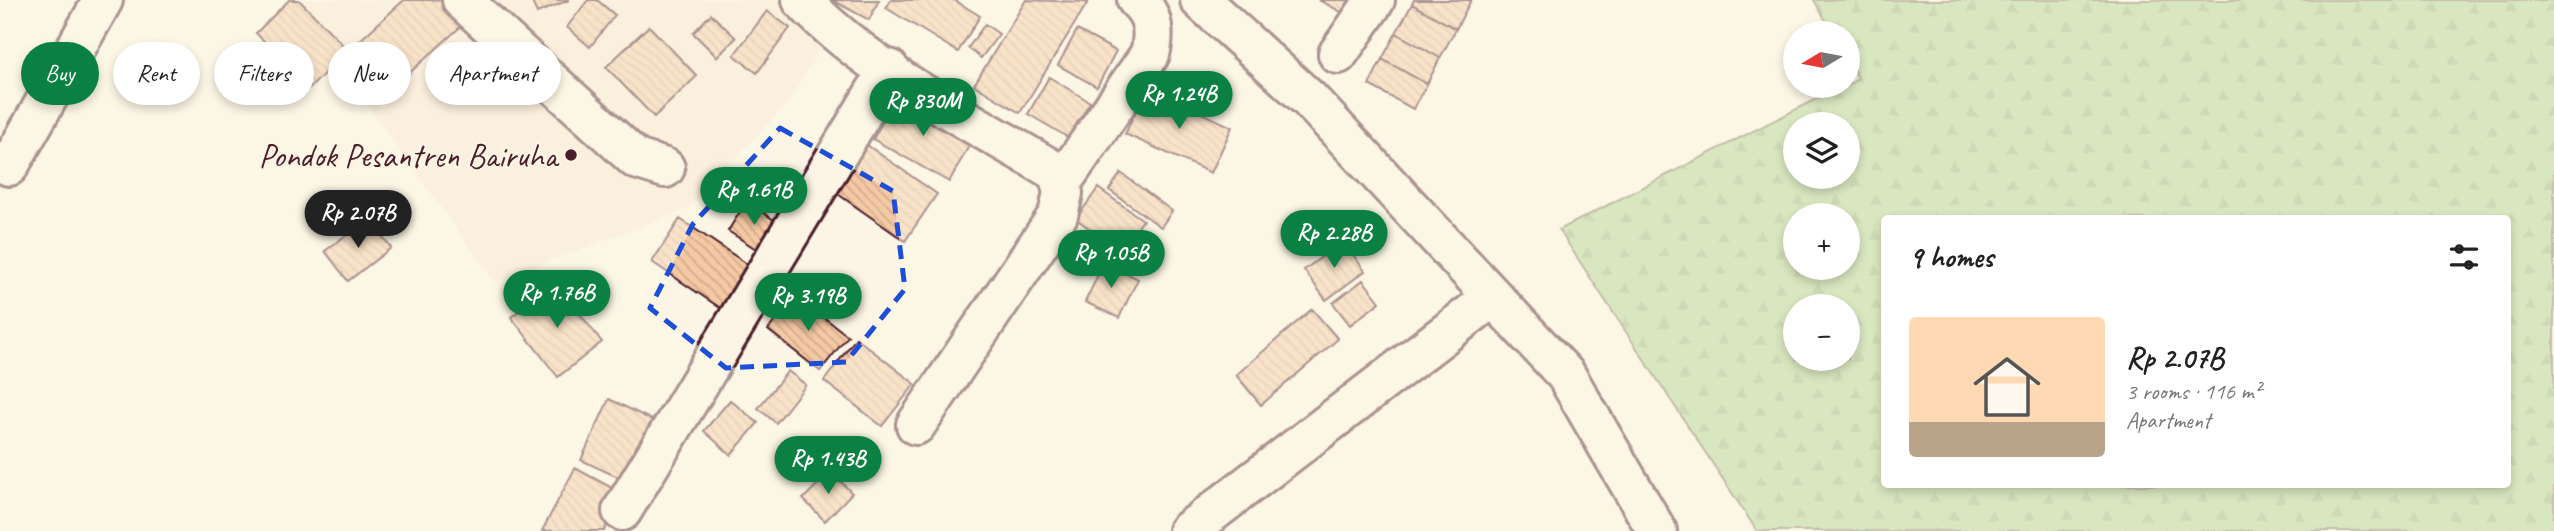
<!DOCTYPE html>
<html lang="en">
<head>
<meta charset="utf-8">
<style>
	body { margin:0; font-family:Caveat,sans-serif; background:#f6f6f6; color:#222; height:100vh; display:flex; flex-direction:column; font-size:26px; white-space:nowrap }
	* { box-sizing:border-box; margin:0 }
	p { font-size:23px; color:#767676 }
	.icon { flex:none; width:38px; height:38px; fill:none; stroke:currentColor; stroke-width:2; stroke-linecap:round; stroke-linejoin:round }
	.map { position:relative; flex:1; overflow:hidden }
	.side { position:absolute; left:1881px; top:215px; width:630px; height:273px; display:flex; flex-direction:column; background:#fff; border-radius:7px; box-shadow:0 4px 10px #0003 }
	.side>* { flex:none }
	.top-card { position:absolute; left:21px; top:42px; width:665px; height:63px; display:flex; gap:14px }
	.needle { width:46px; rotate:260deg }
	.fabs { position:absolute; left:1783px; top:21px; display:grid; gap:14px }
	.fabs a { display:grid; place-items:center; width:77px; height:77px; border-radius:50%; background:#fff; box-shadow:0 4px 10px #0003; font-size:35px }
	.price { position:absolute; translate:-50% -60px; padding:0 16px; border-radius:24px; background:#0b8043; color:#fff; font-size:23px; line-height:46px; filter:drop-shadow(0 2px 4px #0008) }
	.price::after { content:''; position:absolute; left:50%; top:42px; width:21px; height:16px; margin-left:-10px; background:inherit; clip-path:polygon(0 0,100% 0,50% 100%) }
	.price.active { background:#222; color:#fff }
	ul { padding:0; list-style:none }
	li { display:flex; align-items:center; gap:21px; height:175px; padding:0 28px }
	li span { display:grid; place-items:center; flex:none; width:196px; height:140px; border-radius:7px; color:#555 }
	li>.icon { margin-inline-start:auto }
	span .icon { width:84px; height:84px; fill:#fffc; stroke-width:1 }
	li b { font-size:30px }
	h2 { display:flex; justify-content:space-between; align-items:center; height:84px; padding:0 28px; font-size:30px }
	.tag { padding:0 24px; border-radius:32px; background:#fff; box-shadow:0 4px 10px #0003; font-size:24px; line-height:63px }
	.tag.active { background:#0b8043; color:#fff }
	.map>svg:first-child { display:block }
</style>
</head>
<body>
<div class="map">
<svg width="2554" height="531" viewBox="0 0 2554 531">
	<defs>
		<pattern id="forest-firs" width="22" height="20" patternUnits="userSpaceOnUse" patternTransform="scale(1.75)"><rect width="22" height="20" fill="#b0d692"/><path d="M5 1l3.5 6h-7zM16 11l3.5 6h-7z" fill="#99b77e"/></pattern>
		<pattern id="building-back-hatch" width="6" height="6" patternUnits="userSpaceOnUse" patternTransform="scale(1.75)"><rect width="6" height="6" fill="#f4c9a4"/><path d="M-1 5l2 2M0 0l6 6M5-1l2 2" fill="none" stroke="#d3ac8d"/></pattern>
	</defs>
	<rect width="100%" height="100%" fill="#fcf5e5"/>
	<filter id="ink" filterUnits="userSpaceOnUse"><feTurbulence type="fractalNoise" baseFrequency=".0143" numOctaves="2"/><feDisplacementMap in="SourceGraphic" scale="14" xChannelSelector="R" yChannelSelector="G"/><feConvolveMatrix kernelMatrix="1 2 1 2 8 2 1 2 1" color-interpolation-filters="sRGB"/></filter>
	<g filter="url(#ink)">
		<!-- built -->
		<path fill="#fae8d2" d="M292,0H849L788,102L688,208L495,282Z"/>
		<!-- forest -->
		<path fill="url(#forest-firs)" stroke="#7d7a5e" stroke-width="2" fill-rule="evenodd" d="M1814,0H2554V531H1757L1559,230L1842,86H1848L1858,78L1848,59V33H1833ZM1796,124H1848V177H1796ZM1796,215H1848V268H1796ZM1885,219H2508V485H1885ZM1796,306H1848V359H1796Z"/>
		<!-- building -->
		<path fill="url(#building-back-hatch)" stroke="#4a1f2b" stroke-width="2" d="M289,0H299L348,50L310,88L256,33Z
			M404,0H450L468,20L397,84L358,42Z
			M531,0H569L537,13Z
			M588,0H597L615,15L590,47L567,27Z
			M832,0H879L869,20Z
			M891,0H954L980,16L958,52L886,8Z
			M1026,0L1088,2L1020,113L974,85Z
			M1319,0H1350L1343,13Z
			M1414,0H1471L1456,29L1412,4Z
			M1412,4L1456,29L1440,58L1396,33Z
			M767,11L790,28L757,73L734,55Z
			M711,14L736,38L717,57L693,33Z
			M985,24L999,34L981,58L968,48Z
			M649,26L697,76L654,117L606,67Z
			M1077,30L1116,51L1097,87L1058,65Z
			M1396,33L1440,58L1427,84L1382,59Z
			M1382,59L1427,84L1413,109L1369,85Z
			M1049,77L1090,102L1069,138L1028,114Z
			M1147,88L1232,127L1211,173L1125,134Z
			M898,94L974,137L949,182L873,139Z
			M867,145L937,194L905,241L835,192Z
			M1121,173L1172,211L1161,227L1109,190Z
			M1098,188L1143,220L1122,251L1076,219Z
			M746,202L779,223L761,252L728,231Z
			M369,218L391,248L348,281L325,251Z
			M680,219L750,266L722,309L652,262Z
			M1343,241L1365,271L1326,300L1304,270Z
			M1104,262L1138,279L1119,318L1085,302Z
			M1363,280L1380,302L1350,325L1333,303Z
			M556,283L602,342L558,377L511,317Z
			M795,295L848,336L820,371L768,330Z
			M1312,309L1338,339L1261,405L1236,375Z
			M856,338L915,384L882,426L824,381Z
			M788,371L806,385L776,423L758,408Z
			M609,399L652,420L624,480L581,460Z
			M730,400L758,423L731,455L704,431Z
			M575,468L623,494L604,531H542Z
			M831,471L852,493L825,521L803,499Z"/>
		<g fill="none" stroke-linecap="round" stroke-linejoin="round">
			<defs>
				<path id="minor" d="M462,0L636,159L665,168
					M802,0C870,72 973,122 1058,173L1063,193L1058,215L916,425
					M1200,0L1309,99L1566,375L1657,531
					M1338,54L1375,0
					M9,166L103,0
					M1062,182L1150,54C1155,34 1154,15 1137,0
					M622,511L889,69
					M1188,531L1493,297"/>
			</defs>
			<!-- minor casing -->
			<use href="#minor" stroke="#4a1f2b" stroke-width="44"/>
			<!-- minor -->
			<use href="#minor" stroke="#fcf5e5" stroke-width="38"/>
		</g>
	</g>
	<!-- marked area -->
	<path d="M0 0H2554V531H0ZM780,128L893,191L905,289L846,362L726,368L650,308L693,224Z" fill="#fcf5e5" fill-opacity=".55" fill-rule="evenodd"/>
	<path fill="none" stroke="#1d4ed8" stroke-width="5" stroke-dasharray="14 9" stroke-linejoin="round" d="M780,128L893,191L905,289L846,362L726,368L650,308L693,224Z"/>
	<!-- markers -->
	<circle fill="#4a1f2b" stroke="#fcf5e5" stroke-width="2.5" cx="571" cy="155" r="7"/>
	<g text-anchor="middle" stroke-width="5" stroke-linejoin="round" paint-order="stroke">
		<!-- poi labels -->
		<g font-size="33" fill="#4a1f2b" stroke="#fcf5e5" text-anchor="end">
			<text x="557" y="167">Pondok Pesantren Bairuha</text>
		</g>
	</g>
</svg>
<div class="fabs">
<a><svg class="needle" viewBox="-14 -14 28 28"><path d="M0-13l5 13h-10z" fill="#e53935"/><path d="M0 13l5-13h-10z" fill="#767676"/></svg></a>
<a><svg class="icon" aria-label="layers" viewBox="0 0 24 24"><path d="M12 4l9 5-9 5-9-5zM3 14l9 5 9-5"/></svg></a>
<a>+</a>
<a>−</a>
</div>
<b class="price" style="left:1179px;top:131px">Rp 1.24B</b>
<b class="price" style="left:923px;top:138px">Rp 830M</b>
<b class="price" style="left:754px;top:227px">Rp 1.61B</b>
<b class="price active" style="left:358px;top:250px">Rp 2.07B</b>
<b class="price" style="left:1334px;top:270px">Rp 2.28B</b>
<b class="price" style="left:1111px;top:290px">Rp 1.05B</b>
<b class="price" style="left:557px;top:330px">Rp 1.76B</b>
<b class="price" style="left:808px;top:333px">Rp 3.19B</b>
<b class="price" style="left:828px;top:496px">Rp 1.43B</b>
<div class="top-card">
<a class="tag active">Buy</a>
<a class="tag">Rent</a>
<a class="tag">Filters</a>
<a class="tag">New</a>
<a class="tag">Apartment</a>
</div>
<section class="side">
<h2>9 homes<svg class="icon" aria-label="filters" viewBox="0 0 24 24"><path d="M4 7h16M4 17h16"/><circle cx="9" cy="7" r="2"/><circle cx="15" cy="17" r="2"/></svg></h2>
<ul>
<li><span style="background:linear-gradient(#ffd9b3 75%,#b9a48a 0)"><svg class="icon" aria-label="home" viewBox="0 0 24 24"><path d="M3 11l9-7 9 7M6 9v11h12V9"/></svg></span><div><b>Rp 2.07B</b><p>3 rooms · 116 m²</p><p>Apartment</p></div></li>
</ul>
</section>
</div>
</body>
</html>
